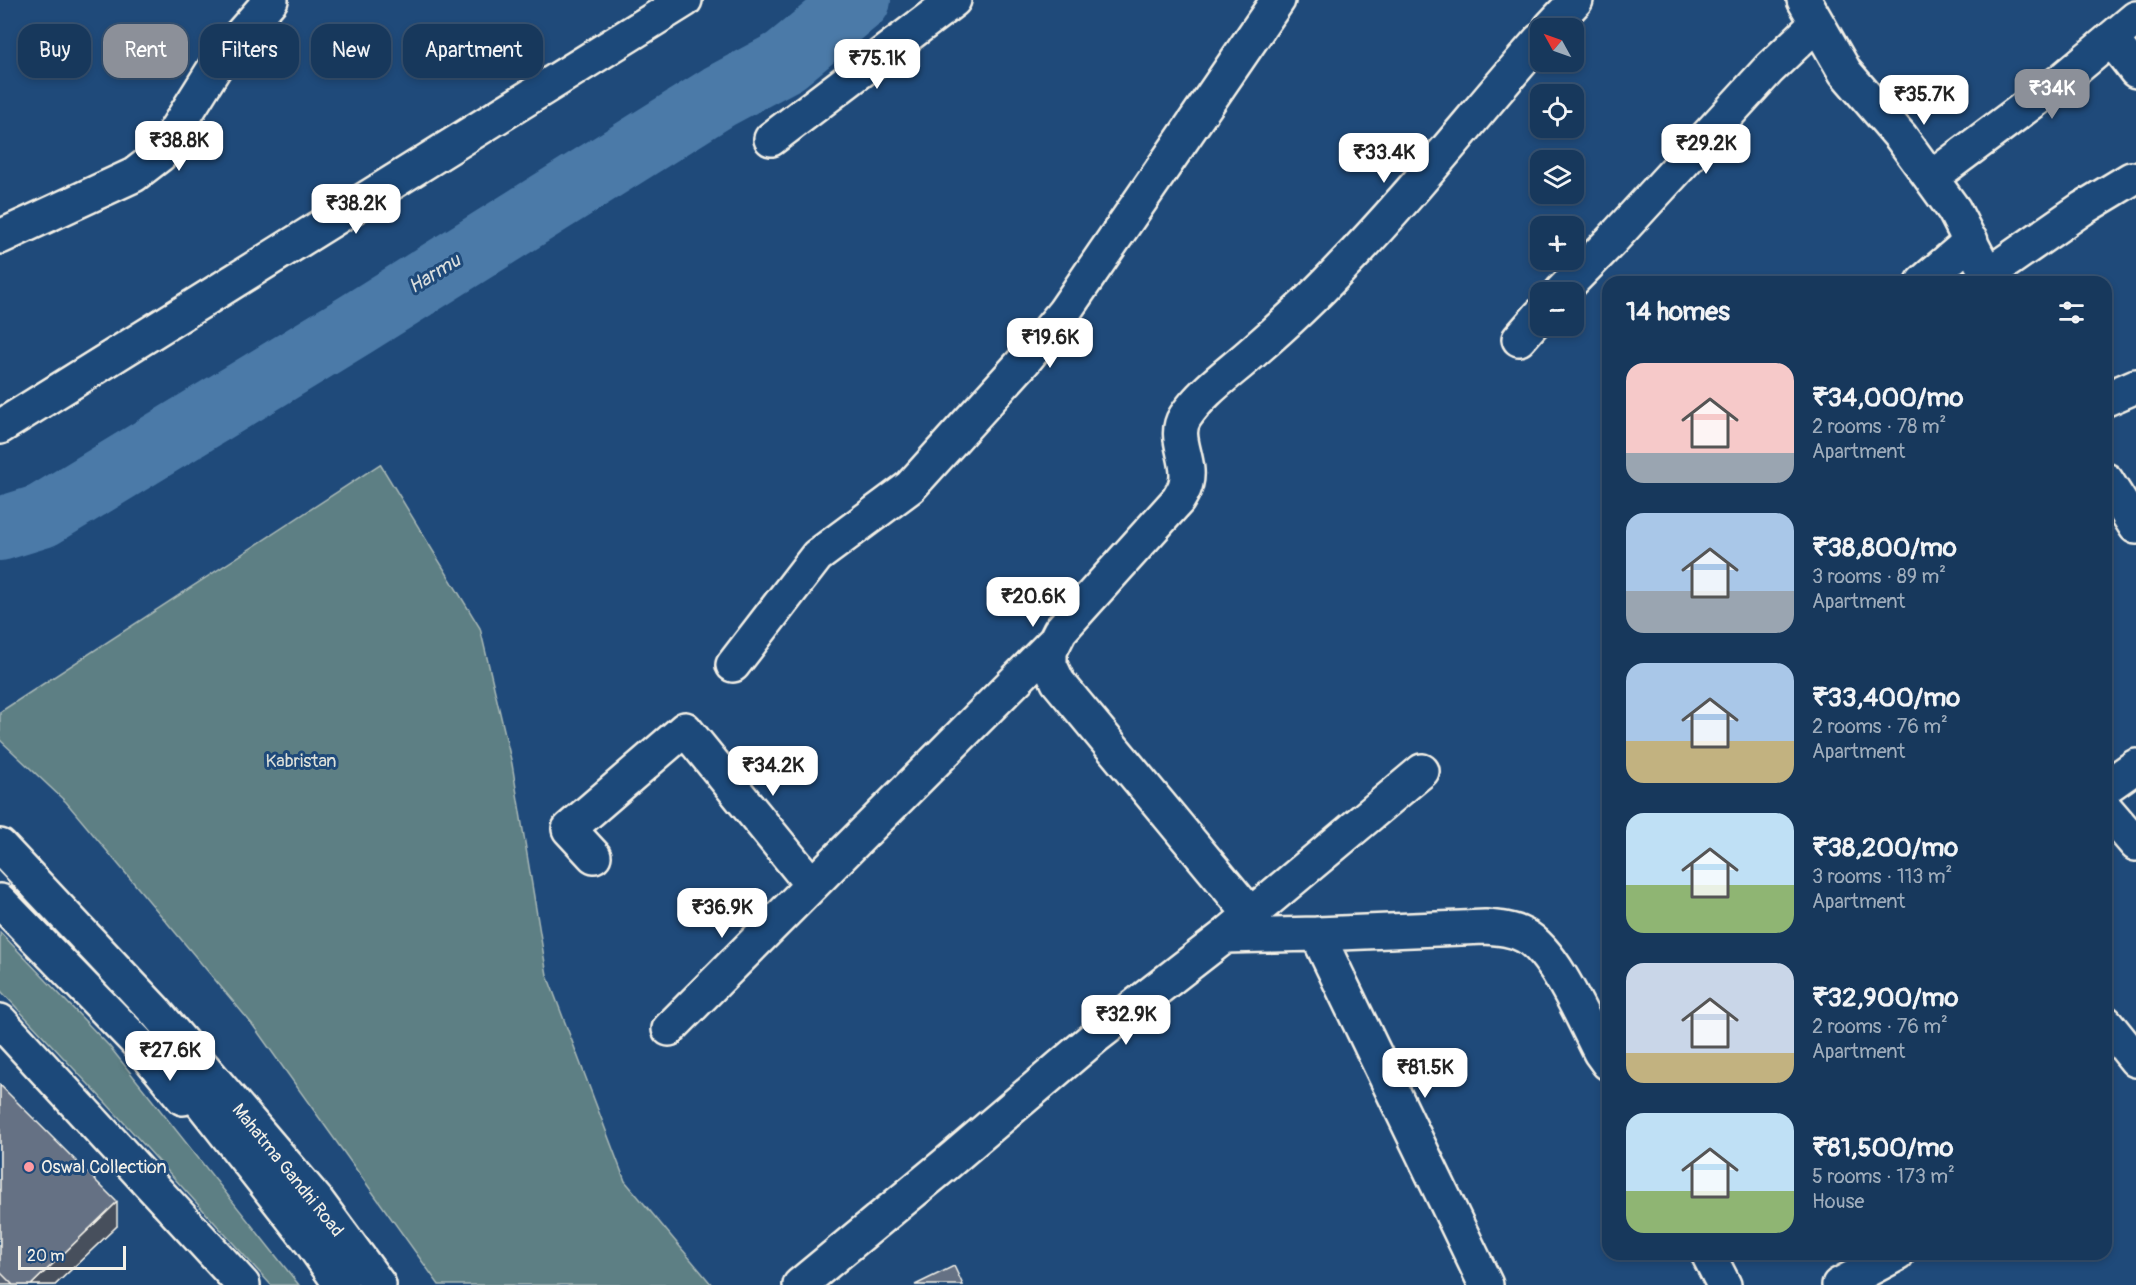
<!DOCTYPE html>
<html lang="en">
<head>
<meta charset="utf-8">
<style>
	body { margin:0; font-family:Pangolin,sans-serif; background:#244365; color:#f1f3f6; height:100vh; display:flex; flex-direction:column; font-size:22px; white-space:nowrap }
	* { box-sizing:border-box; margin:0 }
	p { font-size:20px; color:#9eacbb }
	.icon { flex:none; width:33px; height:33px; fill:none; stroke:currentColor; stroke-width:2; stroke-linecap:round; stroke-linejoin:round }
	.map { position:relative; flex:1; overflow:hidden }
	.details { position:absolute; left:1602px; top:276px; width:510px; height:984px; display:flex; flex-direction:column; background:#17385c; border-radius:18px; box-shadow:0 3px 9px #0003,0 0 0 2px #365272 }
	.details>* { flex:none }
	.hud { position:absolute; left:18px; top:24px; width:570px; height:54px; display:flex; gap:12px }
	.needle { width:39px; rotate:310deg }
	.buttons { position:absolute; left:1530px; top:18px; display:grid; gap:12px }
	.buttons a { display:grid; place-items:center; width:54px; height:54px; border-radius:12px; background:#17385c; box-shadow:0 3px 9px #0003,0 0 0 2px #365272; font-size:30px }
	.scale { position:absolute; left:18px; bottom:15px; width:108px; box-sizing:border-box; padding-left:6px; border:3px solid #f4f1e8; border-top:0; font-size:16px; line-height:21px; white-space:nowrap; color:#f4f1e8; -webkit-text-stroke:4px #1f4a7a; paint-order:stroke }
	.price { position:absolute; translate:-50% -51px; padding:0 14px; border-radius:12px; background:#fff; color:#222; font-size:20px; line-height:39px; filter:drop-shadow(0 2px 3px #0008) }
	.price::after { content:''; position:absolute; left:50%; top:36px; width:18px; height:14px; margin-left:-9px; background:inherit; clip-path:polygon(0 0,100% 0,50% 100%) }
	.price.active { background:#8c9099; color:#fff }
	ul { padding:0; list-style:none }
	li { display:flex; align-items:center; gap:18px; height:150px; padding:0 24px }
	li span { display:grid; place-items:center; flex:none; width:168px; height:120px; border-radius:18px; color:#555 }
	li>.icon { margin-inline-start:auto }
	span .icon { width:72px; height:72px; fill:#fffc; stroke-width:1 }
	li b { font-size:26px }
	h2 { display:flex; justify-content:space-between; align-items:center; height:72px; padding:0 24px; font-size:26px }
	.chip { padding:0 21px; border-radius:18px; background:#17385c; box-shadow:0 3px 9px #0003,0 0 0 2px #365272; font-size:21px; line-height:54px }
	.chip.active { background:#8c9099; color:#fff }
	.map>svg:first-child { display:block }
</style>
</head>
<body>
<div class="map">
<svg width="2136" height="1285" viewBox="0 0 2136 1285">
	<rect width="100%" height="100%" fill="#1f4a7a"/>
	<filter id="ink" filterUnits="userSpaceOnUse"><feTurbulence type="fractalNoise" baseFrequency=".0167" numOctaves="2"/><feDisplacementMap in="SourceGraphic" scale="12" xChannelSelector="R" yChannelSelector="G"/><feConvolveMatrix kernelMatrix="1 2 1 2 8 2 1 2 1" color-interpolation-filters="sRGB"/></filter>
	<g filter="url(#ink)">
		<!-- green -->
		<path fill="#5d7f84" stroke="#a8b8b6" stroke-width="1.5" d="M380,464L480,628L512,764L547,975L625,1181L712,1285H439L252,1024L66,802L0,740V712Z
			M0,932L110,1047L299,1285H271L106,1103L0,990Z"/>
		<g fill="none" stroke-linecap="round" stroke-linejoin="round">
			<!-- river -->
			<path stroke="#4b7aa8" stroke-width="64" d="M0,529L42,516L355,325L720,96L785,61L859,0"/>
			<defs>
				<path id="minor" d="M1804,0L1845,72L1901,137L1954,210L1991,282
					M1550,28L1576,0
					M2112,40L2136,71
					M771,139L954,0
					M1932,177L2062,80L2136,18
					M0,237L134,175L160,155L222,56L271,0
					M1987,275L2083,208L2131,179
					M1923,282L1971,241
					M1561,292L1611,241L1769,69L1816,24
					M1519,339L1540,315
					M2106,399L2136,386
					M0,427L685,0
					M2106,480L2136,527
					M733,665L817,556L910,487L1023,362L1064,312L1278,0
					M2106,787L2136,766
					M2106,809L2136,844
					M594,856L569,829L685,729L812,885L1055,641
					M1251,915L1058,682L1050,665V651L1060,631L1178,500C1181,495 1185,489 1186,483C1192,461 1172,437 1185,417C1203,390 1231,372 1254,351C1284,325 1313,298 1340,269C1411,196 1473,116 1540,40
					M1317,934L1486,1285
					M1225,936L1317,934L1485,927C1499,928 1513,929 1525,936C1555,952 1584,1021 1600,1052L1608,1063
					M2106,1023L2136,1060
					M669,1029L812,885
					M1708,1254L1724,1285
					M800,1285L945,1165L1095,1037L1225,936L1422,771
					M1839,1285L1897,1254"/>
				<path id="major" d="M0,846L155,1011L317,1201L379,1285
					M0,901L136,1041L183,1098
					M0,1021L243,1285
					M176,1070L311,1242L341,1285"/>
			</defs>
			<!-- minor casing -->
			<use href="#minor" stroke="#f4f1e8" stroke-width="38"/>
			<!-- major casing -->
			<use href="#major" stroke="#f4f1e8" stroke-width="38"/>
			<!-- minor -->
			<use href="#minor" stroke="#1f4a7a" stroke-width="33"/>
			<!-- major -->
			<use href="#major" stroke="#1f4a7a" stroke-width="33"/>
		</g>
		<!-- wall -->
		<path fill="#576172" stroke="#f4f1e8" stroke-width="1.5" d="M0,1085L117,1226L55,1285H0Z"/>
		<!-- shaded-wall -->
		<path fill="#474f5c" stroke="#f4f1e8" stroke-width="1.5" d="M117,1202V1226L55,1285H31Z"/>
		<!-- building -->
		<path fill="#657184" stroke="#f4f1e8" stroke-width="1.5" d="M0,1085L117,1202L31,1285H13L0,1272Z
			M954,1266L963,1285H915Z"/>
	</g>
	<!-- markers -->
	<circle fill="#ff9aa2" stroke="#1f4a7a" stroke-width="2" cx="29" cy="1167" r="6"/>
	<g text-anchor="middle" stroke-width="6" stroke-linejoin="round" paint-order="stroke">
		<!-- park labels -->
		<g font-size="18" fill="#dde0d9" stroke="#1f4a7a">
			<text x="301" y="767">Kabristan</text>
		</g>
		<!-- poi labels -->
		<g font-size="18" fill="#f4f1e8" stroke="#1f4a7a" text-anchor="start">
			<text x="41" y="1173">Oswal Collection</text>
		</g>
		<!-- street labels -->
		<g font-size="18" fill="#f4f1e8" stroke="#1f4a7a">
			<text transform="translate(288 1170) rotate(51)" y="6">Mahatma Gandhi Road</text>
		</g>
		<!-- water labels -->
		<g font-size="20" font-style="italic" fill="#dbdfde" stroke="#1f4a7a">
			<text transform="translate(434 273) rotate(-32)" y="7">Harmu</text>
		</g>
	</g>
</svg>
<div class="buttons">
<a><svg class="needle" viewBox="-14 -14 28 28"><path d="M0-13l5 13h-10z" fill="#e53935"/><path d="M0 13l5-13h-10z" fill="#9eacbb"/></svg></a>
<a><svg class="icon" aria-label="locate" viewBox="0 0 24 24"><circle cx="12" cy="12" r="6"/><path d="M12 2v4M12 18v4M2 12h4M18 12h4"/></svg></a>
<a><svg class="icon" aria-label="layers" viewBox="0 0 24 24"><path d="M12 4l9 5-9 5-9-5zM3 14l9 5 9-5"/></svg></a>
<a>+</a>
<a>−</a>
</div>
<div class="scale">20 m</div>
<b class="price" style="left:877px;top:90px">₹75.1K</b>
<b class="price active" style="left:2052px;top:120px">₹34K</b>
<b class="price" style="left:1924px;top:126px">₹35.7K</b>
<b class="price" style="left:179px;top:172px">₹38.8K</b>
<b class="price" style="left:1706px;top:175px">₹29.2K</b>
<b class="price" style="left:1384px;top:184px">₹33.4K</b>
<b class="price" style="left:356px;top:235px">₹38.2K</b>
<b class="price" style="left:1050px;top:369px">₹19.6K</b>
<b class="price" style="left:1033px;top:628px">₹20.6K</b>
<b class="price" style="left:773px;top:797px">₹34.2K</b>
<b class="price" style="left:722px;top:939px">₹36.9K</b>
<b class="price" style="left:1126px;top:1046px">₹32.9K</b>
<b class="price" style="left:170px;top:1082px">₹27.6K</b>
<b class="price" style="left:1425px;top:1099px">₹81.5K</b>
<div class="hud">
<a class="chip">Buy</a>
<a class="chip active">Rent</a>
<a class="chip">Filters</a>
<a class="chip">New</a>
<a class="chip">Apartment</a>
</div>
<section class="details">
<h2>14 homes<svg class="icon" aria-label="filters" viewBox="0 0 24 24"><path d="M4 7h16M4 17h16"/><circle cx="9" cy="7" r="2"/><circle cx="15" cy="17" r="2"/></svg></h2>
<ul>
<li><span style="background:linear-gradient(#f6c9c9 75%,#9aa5b1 0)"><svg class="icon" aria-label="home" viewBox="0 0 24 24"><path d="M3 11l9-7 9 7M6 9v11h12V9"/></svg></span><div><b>₹34,000/mo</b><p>2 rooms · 78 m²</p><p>Apartment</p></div></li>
<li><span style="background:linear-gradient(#a9c7e8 65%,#9aa5b1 0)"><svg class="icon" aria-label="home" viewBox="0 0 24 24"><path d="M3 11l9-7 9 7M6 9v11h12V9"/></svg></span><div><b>₹38,800/mo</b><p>3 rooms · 89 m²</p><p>Apartment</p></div></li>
<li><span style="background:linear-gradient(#a9c7e8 65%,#c2b280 0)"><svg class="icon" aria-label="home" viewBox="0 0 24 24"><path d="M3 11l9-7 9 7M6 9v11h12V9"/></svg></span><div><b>₹33,400/mo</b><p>2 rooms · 76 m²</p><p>Apartment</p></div></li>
<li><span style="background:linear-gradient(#bfe0f5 60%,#8fb573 0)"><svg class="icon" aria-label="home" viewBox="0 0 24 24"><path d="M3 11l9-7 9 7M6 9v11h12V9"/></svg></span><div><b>₹38,200/mo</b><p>3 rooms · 113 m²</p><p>Apartment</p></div></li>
<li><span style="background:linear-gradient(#c9d6e8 75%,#c2b280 0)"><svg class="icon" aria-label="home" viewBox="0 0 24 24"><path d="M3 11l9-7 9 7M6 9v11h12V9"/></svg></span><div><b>₹32,900/mo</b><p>2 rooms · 76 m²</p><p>Apartment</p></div></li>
<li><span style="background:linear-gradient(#bfe0f5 65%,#8fb573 0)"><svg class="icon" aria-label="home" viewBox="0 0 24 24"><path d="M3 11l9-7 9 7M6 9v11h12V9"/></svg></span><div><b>₹81,500/mo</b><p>5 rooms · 173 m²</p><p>House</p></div></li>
</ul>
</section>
</div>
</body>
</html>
